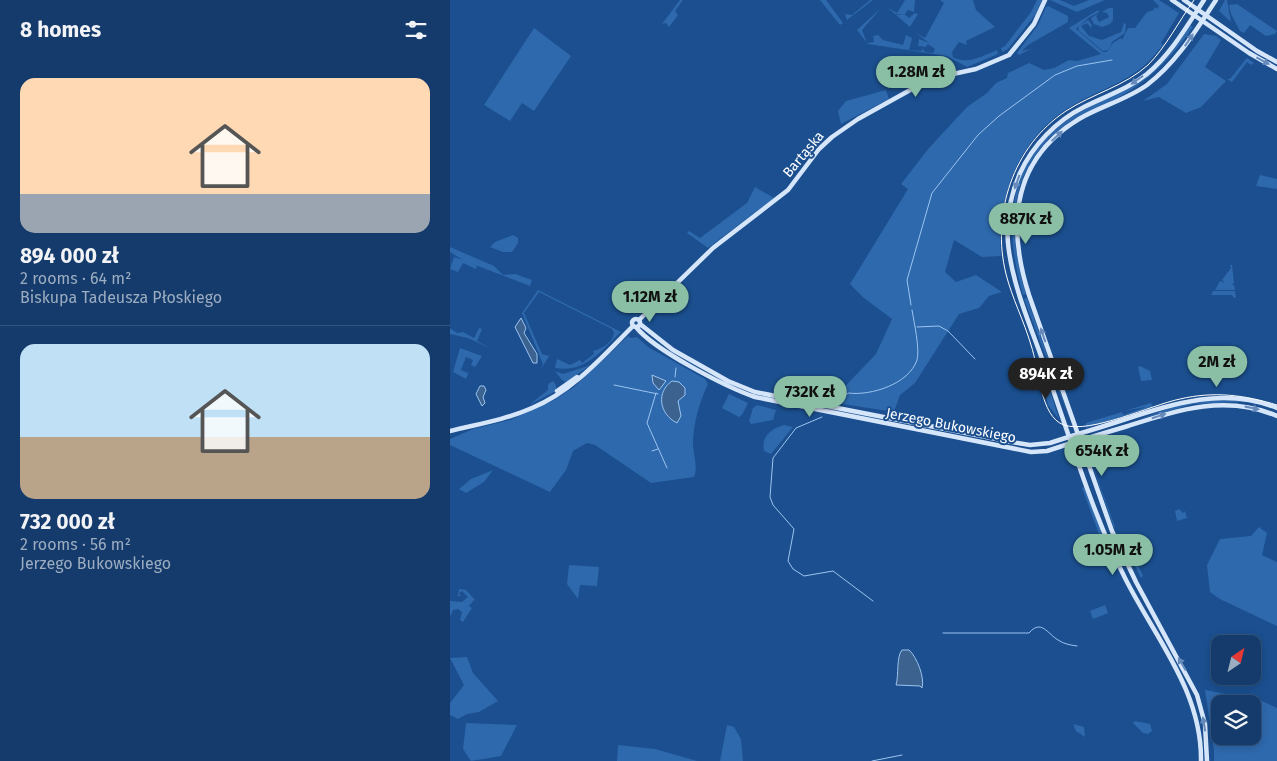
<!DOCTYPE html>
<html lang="en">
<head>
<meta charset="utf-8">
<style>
	body { margin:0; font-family:"Fira Sans",sans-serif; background:#1d4271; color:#f1f3f6; height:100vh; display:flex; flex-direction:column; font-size:19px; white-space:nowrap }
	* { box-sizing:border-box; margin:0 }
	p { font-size:16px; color:#9dadc1 }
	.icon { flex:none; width:28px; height:28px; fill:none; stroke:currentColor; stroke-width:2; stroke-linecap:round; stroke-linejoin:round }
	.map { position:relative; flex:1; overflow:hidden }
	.drawer { display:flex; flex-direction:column; background:#143b6b; width:450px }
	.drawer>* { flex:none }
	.needle { width:32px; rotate:35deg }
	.tools { position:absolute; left:761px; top:635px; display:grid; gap:10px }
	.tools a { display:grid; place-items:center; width:50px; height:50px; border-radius:10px; background:#143b6b; box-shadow:0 2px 8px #0003,0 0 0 1px #33557e; font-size:25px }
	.price { position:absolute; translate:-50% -42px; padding:0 11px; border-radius:18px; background:#8abfa5; color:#111; font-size:16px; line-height:32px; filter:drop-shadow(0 1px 2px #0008) }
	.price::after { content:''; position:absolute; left:50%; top:30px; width:15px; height:11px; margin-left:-8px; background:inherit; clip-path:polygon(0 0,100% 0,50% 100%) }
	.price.current { background:#222; color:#fff }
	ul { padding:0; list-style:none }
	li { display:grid; align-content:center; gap:10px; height:265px; padding:0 20px }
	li+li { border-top:1px solid #33557e }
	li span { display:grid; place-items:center; height:155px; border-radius:15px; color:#555 }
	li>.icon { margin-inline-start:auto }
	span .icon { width:90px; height:90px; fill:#fffc; stroke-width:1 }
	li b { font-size:21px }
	h2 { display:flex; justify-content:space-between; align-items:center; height:60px; padding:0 20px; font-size:21px }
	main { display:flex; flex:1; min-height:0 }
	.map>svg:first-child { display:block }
</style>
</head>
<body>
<main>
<section class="drawer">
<h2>8 homes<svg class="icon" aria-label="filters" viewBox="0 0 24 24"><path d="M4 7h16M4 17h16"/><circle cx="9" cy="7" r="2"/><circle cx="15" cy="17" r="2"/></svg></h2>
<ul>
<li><span style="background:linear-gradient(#ffd9b3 75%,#9aa5b1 0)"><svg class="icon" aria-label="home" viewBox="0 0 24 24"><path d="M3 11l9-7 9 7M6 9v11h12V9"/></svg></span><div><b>894 000 zł</b><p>2 rooms · 64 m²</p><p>Biskupa Tadeusza Płoskiego</p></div></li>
<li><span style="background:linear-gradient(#bfe0f5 60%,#b9a48a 0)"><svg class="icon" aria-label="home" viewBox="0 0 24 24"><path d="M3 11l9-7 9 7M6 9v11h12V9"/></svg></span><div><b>732 000 zł</b><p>2 rooms · 56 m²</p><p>Jerzego Bukowskiego</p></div></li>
</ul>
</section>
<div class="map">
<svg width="827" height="761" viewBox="0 0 827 761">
	<rect width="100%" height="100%" fill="#1b4f8f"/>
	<!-- green -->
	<path fill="#2e69ad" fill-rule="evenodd" d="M230,0H233L225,11L228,15L219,27L216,23L212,24Z
		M370,0H376L393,23L390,25Z
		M420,0H423L397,20L395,14L402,15Z
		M455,0H465L464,12L458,10L455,14H445L438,8L447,13Z
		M490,0H523L526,10L545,27L516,41L517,45L509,42L502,52L503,57C517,65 533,56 547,50L548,54L517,67L497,56L418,44L407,30L431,8L412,30L417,43L424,42L423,36L428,35L433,40L453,45L456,35L462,38L459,50L472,51V48L475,52L483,53L485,49L478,44L476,47L468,46L469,39L479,43L466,33L475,38L494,3Z
		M587,0H592L586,14L558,49L552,52L551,48L555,46L581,12Z
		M600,0H610L624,6L639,0H655L627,12Z
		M703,0H709L729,13L711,43L713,45C705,54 697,65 686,72C664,87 638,95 615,110C567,142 546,200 551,256L532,257L504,240L495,272L506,282L526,275L552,292L539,296L529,308L509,314L465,383L450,395L444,412L393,404L382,400L426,354L442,319L414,298L400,284L458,189L451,184L479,148L517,107L537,93L546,83L557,78L558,73L579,63L594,70L604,68L619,60L627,61L651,54L619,28L648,10L649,12L638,18L626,29L653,52H657L663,43L671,38L672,40L678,28H685L697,12L704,10V7L707,9L709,6Z
		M775,0H777L781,22L769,11Z
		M787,4L827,31L825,34L816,36L800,25L794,33L790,31L781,14L779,5Z
		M598,6L618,16V22L578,45L572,51L581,49L569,55L567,53L588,25L596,7Z
		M659,8H663V20L660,24L652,27L644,24L641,18L649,13L646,16L649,22L659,17L657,13L652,12Z
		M465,13L468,14L460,27L446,15L454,14L459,18Z
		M638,20L642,25L641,28L637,23L631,26L639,36L652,40L671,32L674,23L676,24L675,33L662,42L659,50L653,51L628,30L629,26Z
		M740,25L743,27C721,59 697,83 662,101C649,108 634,112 621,121C557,164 556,227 576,294L573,295C551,219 558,153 632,111C656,97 681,90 702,72C718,59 729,42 740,25Z
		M84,28L121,56L84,111L72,103L60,121L34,105Z
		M754,34L766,36L771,40L755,67L776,81L751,107L736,113L709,97L693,101L717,84Z
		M797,58L804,63L801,65L797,62L782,82L777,79H780Z
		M436,90L439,99L391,124L388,111L396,101Z
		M810,175L827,179V189L806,186Z
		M305,187L324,198L258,248L237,233L239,231L250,238L297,203Z
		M63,235L68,238V243L62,252H53L40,247L45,242Z
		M0,247L44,266L53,275L65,274L82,280L80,286L20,263L27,266L26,269L13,263L8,272L0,269L4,257L13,260L0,252Z
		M780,265H782L784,283L782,285H784L785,290H765L770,281L775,283L772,280L781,268Z
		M88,290L171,332C150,352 135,373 105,368L107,359L120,365L130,360L132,363L144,354L143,351C152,349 163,342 164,333L162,329L89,292L74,313L92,354L99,356L91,369L93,364L72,313Z
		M763,291H785L786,297L784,298L782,295H761Z
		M577,298L621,423L574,299Z
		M0,328L7,333L13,332L24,338L29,328L32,329L27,341L42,349L18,338L0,334Z
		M178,336L181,338L187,337L198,347L255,379L258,384C249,403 243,424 243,446C244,456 248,468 244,477L201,483L145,445L137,443L123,451L116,470L100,492L0,445V439L23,429L60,420L104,400L124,387ZM222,381H226L235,395L228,401L230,420L212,392Z
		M10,348L32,356L25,367L21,365L23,360L16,357L11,370L18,373L20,369L16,379L3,372Z
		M586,348L609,419L598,405Z
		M141,365L116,382L112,380L105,371L113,374Z
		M690,366L700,371L702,380L691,381L688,367Z
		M103,381L106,385V391L79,405L98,390V384Z
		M279,394L298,403L292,415L289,417L272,408Z
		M726,400L636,428V423L672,412L673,415L696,407L674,411L701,403L703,407Z
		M762,400L789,401V402L743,404L688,420L722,407Z
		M307,405L326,410L323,420L301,424L299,421L303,408Z
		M334,425L343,427L321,454L314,451C311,436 321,429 334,425Z
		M637,449L665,527L664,528Z
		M43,470L34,482L16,493L9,489L21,479Z
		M634,487L652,533L649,534L632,488Z
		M729,509L733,513L735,511L737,518L727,521L725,511Z
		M809,527L817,533L812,555L827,562V626L770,599L760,592L757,565L770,539L801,536Z
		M682,545L686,550L685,558L693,576L691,578L678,552L677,547Z
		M119,565L149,567L147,586L130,585L128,599L117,584Z
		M9,589L16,590L26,601L24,600L19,606L22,608L13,622L10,620L12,612L8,609L3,610L0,617V601L12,602L18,597L12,591L9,593L11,596H8Z
		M655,605L658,613L643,619L640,611Z
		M17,657L23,673L48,701L29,712L17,714L8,719L0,715V703L14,685L0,658Z
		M755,690L812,701L827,708V761H764V751ZM770,704H802V736H770Z
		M685,721L700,724L702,731L698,734L693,733L683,723Z
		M16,723L67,725L51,756L21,761L13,749Z
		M623,724L634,727L635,737L626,731Z
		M277,725L284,727L291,739L293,761H270Z
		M168,745L205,749L247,761H167Z"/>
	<!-- water -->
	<path fill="#3c6290" stroke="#9cc4f0" d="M71,318L76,328L74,333L87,354V363H83L65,327Z
		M202,375L216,381L209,390L203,383Z
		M222,381L229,382L235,388V395L228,401L231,416L227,423C209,414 206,392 222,381Z
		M30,386H34L36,390L33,397L35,403L32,406L26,394Z
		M452,650H459C467,657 475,678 472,688L470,686L446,685C449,676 446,657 452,650Z"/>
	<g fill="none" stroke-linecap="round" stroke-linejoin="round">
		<!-- stream -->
		<path stroke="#9cc4f0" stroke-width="1" d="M461,305L457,280L482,193L528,135L549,116L605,75L627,66L662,60
			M467,327L489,326L498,331L525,359
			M225,377L226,368
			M164,385L208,394
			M206,393L197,423L217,468
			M387,403L398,393C421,396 459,384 467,360C470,349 464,322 462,310
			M372,417L346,428L323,458L320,497L323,505L344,529L338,561L343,569L354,576L383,571L423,601
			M202,451L208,449
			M493,633H579C591,619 597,633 608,640C614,644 620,645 627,646
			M422,761L452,755"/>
		<!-- secondary -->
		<path stroke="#d6e6fa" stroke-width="4.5" d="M722,0L799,53L827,69
			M734,0L807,51L827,62
			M182 323a4 4 0 1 1 8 0a4 4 0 1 1-8 0Z
			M189,320L263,248L338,190L369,149L382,137L408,119L480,79L526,69L559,55L584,24L595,0
			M190,324L223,350L278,381L305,392L562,442L580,445L600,443C624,435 649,428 673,420C725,403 774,387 827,408
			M186,327C204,350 276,387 305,397L581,452L597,451C624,442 651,434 678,426C728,410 776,394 827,416
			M107,391L127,377
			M0,431C28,424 55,420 82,408C123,391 152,357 183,326
			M751,761C752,691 705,638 675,578C642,513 621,440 596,370C582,329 562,286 558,243C556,219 561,194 570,173C583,145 606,121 634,107C656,96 678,89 697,74C721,54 737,26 754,0
			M757,761L755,724L747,695L686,582L662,531L579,295C557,226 561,160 629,119C651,106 676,100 697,85C727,62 746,30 766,0"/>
		<!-- tram -->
		<path stroke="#fff" stroke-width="1" d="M744,0C729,21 716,47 698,65C675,86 642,94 616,111C563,146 541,214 556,274C562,298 574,321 581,345C589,368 590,417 614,425C641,434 701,405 730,399C764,391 795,395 827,405"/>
	</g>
	<!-- one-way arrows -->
	<defs><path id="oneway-solid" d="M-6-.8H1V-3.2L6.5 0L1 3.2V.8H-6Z" transform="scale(1.25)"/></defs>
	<g fill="#668bba">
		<use href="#oneway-solid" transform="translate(739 40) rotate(-56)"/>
		<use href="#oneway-solid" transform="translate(813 61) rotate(28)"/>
		<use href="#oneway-solid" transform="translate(687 80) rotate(145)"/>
		<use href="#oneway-solid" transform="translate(607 136) rotate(-43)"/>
		<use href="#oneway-solid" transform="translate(567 182) rotate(110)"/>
		<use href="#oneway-solid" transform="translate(593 335) rotate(-109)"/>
		<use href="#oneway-solid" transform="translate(802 408) rotate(12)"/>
		<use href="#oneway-solid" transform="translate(709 416) rotate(-18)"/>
		<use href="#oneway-solid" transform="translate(732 664) rotate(-121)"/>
		<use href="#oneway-solid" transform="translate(754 724) rotate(-99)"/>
	</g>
	<g text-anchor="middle" stroke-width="4" stroke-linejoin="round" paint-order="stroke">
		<!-- street labels -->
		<g font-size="14" fill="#fff" stroke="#1b4f8f">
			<text transform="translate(353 154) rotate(-50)" y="5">Bartąska</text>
			<text transform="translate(501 425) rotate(11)" y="5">Jerzego Bukowskiego</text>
		</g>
	</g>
</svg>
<div class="tools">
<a><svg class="needle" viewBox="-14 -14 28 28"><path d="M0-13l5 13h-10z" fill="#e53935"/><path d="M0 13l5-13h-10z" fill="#9dadc1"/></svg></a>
<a><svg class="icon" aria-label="layers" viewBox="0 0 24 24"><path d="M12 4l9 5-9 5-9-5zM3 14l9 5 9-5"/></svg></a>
</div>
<b class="price" style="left:466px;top:98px">1.28M zł</b>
<b class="price" style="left:576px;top:245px">887K zł</b>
<b class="price" style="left:200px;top:323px">1.12M zł</b>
<b class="price" style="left:767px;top:388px">2M zł</b>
<b class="price current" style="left:596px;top:400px">894K zł</b>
<b class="price" style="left:360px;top:418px">732K zł</b>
<b class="price" style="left:652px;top:477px">654K zł</b>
<b class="price" style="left:663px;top:576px">1.05M zł</b>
</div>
</main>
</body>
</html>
